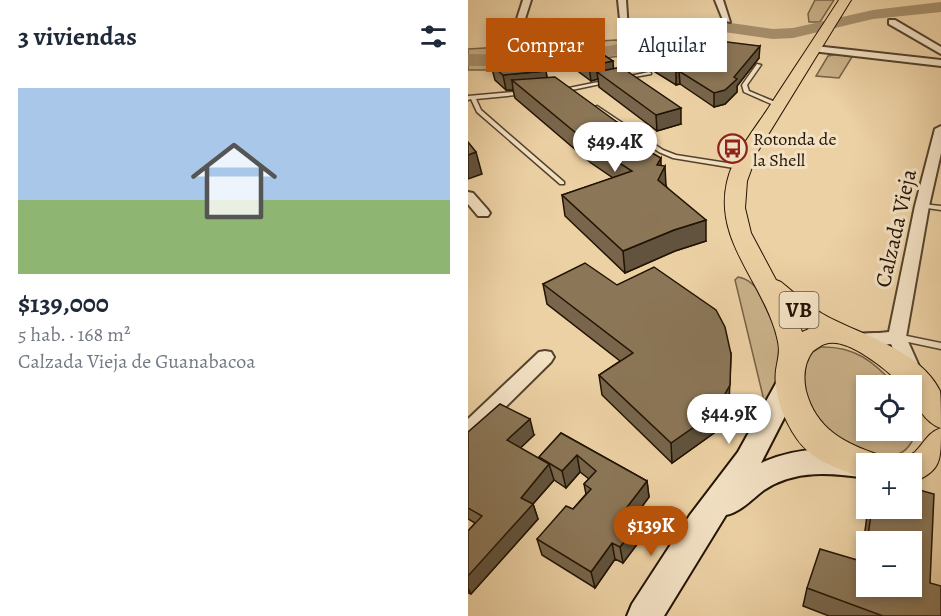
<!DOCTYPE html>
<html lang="es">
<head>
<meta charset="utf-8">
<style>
	body { margin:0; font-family:Alegreya,serif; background:#f2f2f3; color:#1f2937; height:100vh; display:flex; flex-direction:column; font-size:22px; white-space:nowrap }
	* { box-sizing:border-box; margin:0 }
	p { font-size:20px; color:#747a83 }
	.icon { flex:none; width:33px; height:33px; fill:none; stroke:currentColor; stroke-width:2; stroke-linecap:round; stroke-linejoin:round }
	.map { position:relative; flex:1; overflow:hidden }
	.side { display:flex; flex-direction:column; background:#fff; width:468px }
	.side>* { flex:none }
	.hud { position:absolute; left:18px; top:18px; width:364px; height:54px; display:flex; gap:12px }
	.buttons { position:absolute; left:388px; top:375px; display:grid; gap:12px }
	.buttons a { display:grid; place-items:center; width:66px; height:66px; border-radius:0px; background:#fff; box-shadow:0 3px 9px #0003; font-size:30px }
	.price { position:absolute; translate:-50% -51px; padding:0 14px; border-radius:21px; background:#fff; color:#222; font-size:20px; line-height:39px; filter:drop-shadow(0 2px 3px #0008) }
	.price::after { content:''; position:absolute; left:50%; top:36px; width:18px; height:14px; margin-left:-9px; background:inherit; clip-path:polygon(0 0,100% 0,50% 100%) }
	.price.current { background:#b45309; color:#fff }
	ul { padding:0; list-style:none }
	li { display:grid; align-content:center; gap:12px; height:318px; padding:0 18px }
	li+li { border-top:2px solid #e0e1e3 }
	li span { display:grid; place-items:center; height:186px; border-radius:0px; color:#555 }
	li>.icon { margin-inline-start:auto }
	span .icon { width:108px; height:108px; fill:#fffc; stroke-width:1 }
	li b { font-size:26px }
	h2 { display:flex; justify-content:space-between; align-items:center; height:72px; padding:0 18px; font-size:26px }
	.pill { padding:0 21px; border-radius:0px; background:#fff; box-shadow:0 3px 9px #0003; font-size:21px; line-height:54px }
	.pill.current { background:#b45309; color:#fff }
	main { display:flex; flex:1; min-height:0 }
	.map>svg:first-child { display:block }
</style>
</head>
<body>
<main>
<section class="side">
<h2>3 viviendas<svg class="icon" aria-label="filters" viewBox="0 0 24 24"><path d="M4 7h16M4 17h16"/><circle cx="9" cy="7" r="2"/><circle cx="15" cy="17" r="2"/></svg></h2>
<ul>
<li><span style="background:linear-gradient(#a9c7e8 60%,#8fb573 0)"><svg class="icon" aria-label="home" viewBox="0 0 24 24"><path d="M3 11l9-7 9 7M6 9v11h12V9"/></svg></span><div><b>$139,000</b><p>5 hab. · 168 m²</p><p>Calzada Vieja de Guanabacoa</p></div></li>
</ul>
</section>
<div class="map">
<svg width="473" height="616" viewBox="0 0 473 616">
	<rect width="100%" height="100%" fill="#ecd1a4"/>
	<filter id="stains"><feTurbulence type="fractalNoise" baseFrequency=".00333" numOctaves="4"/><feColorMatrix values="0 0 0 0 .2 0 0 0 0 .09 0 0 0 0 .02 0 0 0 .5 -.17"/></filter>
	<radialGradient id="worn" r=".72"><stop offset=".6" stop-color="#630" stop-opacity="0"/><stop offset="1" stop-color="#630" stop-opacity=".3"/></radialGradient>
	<!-- green -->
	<path fill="#cab189" stroke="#766246" stroke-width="1.5" d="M347,0H366L352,22H341L340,14Z
		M148,40L180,47L161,55L35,70H0V49Z
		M370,54L384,57L371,78L348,76L360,56Z
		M270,277C301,282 316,348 314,373C313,386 304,401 299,413L267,280Z
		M353,347C387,346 406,362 427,385L399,386V430H444V409C449,423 451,431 443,443C426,471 380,449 361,433C346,420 331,391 334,371C334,366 339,359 341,354Z"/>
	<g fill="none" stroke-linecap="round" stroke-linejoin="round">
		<!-- river -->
		<path fill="#a7906d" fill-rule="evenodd" d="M473,2V12L405,19L325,38L305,39L249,31H229L170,51L124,60L62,66H0V54L62,55L124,49L162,42L229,21H249L305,29L325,28L405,10Z"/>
		<defs>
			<path id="service" d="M289,64L293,65L279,85L281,91L312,104V106H308L276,92L274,85Z
				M181,72L183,73V74L155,79L153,78Z
				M140,80L142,81V82L94,92L91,90Z
				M57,91L60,93L59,94L8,99L13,110L96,182V184H92L9,112L3,99L0,100V96Z
				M129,106L195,150L208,155L272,165L275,167L272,169L205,158L191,152L127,109V107Z
				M454,204L473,206V210L452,207V205Z
				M429,334L473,343V349L426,339L425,337Z"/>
			<path id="minor" d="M55,0H63L56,22L52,24L48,22Z
				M150,0H158L160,31L153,29Z
				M247,0H255L262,22L255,20Z
				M421,20H427L473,47V54L421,24Z
				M347,46L473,60V66L344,51V47Z
				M473,126V153L461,206L438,337L454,373L452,378L445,380L438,378L423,344C409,346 396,348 382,344L379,340L382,336C394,332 408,334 421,332L447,206L467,129Z
				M0,192L5,193L20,210L22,213L20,216H10L0,204Z
				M77,351L83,352L86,357L83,362L7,437L0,439V419L71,352Z"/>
			<path id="secondary" d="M321,374L330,376L334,383L293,463C327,447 373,445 409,457L412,464H399V478C363,473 328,469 296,490C284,499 273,512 258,515L196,616H159L164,604L222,515L270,452L312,376Z"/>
			<path id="primary" d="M371,0H383L290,151L279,181L277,208L283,233L308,280L313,282C326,292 338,305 353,313C389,334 452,349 472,391C473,400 473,418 473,428C457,423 444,402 444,386H435C420,371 379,336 357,344C353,345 348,349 345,351C336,363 335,377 338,391C348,429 376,443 411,455L415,464H399V479C374,470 345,462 329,439C316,420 305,394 308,370C311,352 313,350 307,330C292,280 246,239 259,182C265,155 286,130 301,107C324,71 348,36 371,0ZM331,323L332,324L341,329L334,332Z
				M473,428C473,463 473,470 444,483V464H430C434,456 441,457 447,452C457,442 459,433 473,428Z"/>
		</defs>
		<!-- service casing -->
		<use href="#service" stroke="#54422b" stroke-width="3"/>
		<!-- minor casing -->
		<use href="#minor" stroke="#54422b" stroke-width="4"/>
		<!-- secondary casing -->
		<use href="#secondary" stroke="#221303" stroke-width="4"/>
		<!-- primary casing -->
		<use href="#primary" stroke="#221303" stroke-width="2"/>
		<!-- service -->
		<use href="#service" fill="#f3e1c4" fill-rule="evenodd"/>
		<!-- minor -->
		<use href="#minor" fill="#f3e1c4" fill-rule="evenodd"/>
		<!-- secondary -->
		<use href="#secondary" fill="#f3e1c4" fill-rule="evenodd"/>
		<!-- primary -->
		<use href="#primary" fill="#ecd1a4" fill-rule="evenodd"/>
	</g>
	<!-- wall -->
	<path fill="#78654b" stroke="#221303" stroke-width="1.5" d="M252,41L291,58L269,86V92L257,104L246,107L212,84L208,85L163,57L162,45Z
		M109,57L145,69L213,124L189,131L131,87L130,79L123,81L111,72Z
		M23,65L78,71L79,77L150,134L193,165L198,186L238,241L207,251L157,273L97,216L94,195L145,178L123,163L47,98L45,90H38L27,80Z
		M75,284L149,285L261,405L246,433L204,463L134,395L131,375L152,361L79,304Z
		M0,432L66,435L52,448L71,459V457L93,433L179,481L181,497L164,520L173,539L155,563L147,559L127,588L74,555L69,539L105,509L118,494L116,484L121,479L112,472L98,488L86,480L65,504L70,519L3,594L0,593V531L7,523L0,519Z
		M400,508H444L462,583L473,616H361L335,606L339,588L393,561Z"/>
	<!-- shaded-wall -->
	<path fill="#61533d" stroke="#221303" stroke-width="1.5" d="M252,34V46L243,40Z
		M292,46L291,58L269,86V92L257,104L246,107V93Z
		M145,61L146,76L129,72L130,79L123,81L121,66Z
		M78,71L80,87L44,80L45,90H38L35,75Z
		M211,71L212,84L208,85V72Z
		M213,108V124L189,131L188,115Z
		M149,122L150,141L135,125Z
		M8,152L14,174L0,179V155Z
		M193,158V173L197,166L198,186L191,200L189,165Z
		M238,220V241L207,251L157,273L155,251L206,230Z
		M263,354L261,405L246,433L204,463L203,443Z
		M62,419L66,435L44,456L39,440Z
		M109,455L112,472L98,488L94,471Z
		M81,464L86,480L64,505L65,504L70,519L3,594L0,588V576L53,498Z
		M179,481L181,497L156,531L153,515Z
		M171,523L173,539L155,563L152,547Z
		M144,543L147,559L127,588L123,572Z"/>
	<!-- building -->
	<path fill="#8b7657" stroke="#221303" stroke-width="1.5" fill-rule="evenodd" d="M231,29L252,34L243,40L292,46L266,77L269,79L257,90L246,93L211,71L208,72L162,45Z
		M131,52L145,61L121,66L109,57Z
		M65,62L78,71L35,75L23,65Z
		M153,67L213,108L188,115L129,72Z
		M87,77L149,122L135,125L193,158L189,165L197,166L190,180L238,220L206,230L155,251L94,195L164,171L120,143L44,80Z
		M0,142L8,152L0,155Z
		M117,263L149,285L186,267L248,310L257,327L263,354L262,385L246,413L203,443L131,375L165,353L75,284Z
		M32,404L62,419L39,440L81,464L53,498L65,504L0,576V531L14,516L0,508V432Z
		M93,433L179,481L153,515L171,523L152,547L144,543L123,572L69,539L98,506L105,509L123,489L116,484L128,471L109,455L94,471L71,457Z
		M444,488L466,494L462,583L473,586V616H415L339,588L352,549L396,562L404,508H444ZM399,542H444V586H399Z"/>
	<!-- icons -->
	<defs>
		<symbol id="bus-ring" viewBox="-11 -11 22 22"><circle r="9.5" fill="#f3e1c4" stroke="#8f2418" stroke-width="1.5"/><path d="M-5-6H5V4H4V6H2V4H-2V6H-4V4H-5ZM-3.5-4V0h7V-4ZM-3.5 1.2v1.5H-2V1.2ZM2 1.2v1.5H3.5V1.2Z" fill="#8f2418"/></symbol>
	</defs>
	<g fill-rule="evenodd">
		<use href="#bus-ring" x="248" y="132" width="33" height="33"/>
	</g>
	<g text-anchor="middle" stroke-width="6" stroke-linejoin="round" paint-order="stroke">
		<!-- far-poi labels -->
		<g font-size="18" fill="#221303" stroke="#f3e1c4" text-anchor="start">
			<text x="285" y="145">Rotonda de<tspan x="285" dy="21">la Shell</tspan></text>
		</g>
		<!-- shield labels -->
		<rect fill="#f3e1c4" stroke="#61513d" stroke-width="1.5" x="311.5" y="292" width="39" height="36" rx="4.5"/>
		<g font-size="21" font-weight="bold" fill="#221303">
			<text x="331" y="317">VB</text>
		</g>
		<!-- street labels -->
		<g font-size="22" fill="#221303" stroke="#f3e1c4">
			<text transform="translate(427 228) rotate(-77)" y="8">Calzada Vieja</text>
		</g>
	</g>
	<rect width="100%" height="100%" filter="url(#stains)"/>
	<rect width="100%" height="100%" fill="url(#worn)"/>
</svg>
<div class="buttons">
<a><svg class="icon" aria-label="locate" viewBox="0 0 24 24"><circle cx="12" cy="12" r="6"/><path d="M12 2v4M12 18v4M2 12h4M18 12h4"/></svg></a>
<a>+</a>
<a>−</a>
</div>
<b class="price" style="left:147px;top:173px">$49.4K</b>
<b class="price" style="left:261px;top:445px">$44.9K</b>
<b class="price current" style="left:183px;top:557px">$139K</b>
<div class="hud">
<a class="pill current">Comprar</a>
<a class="pill">Alquilar</a>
</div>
</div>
</main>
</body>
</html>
